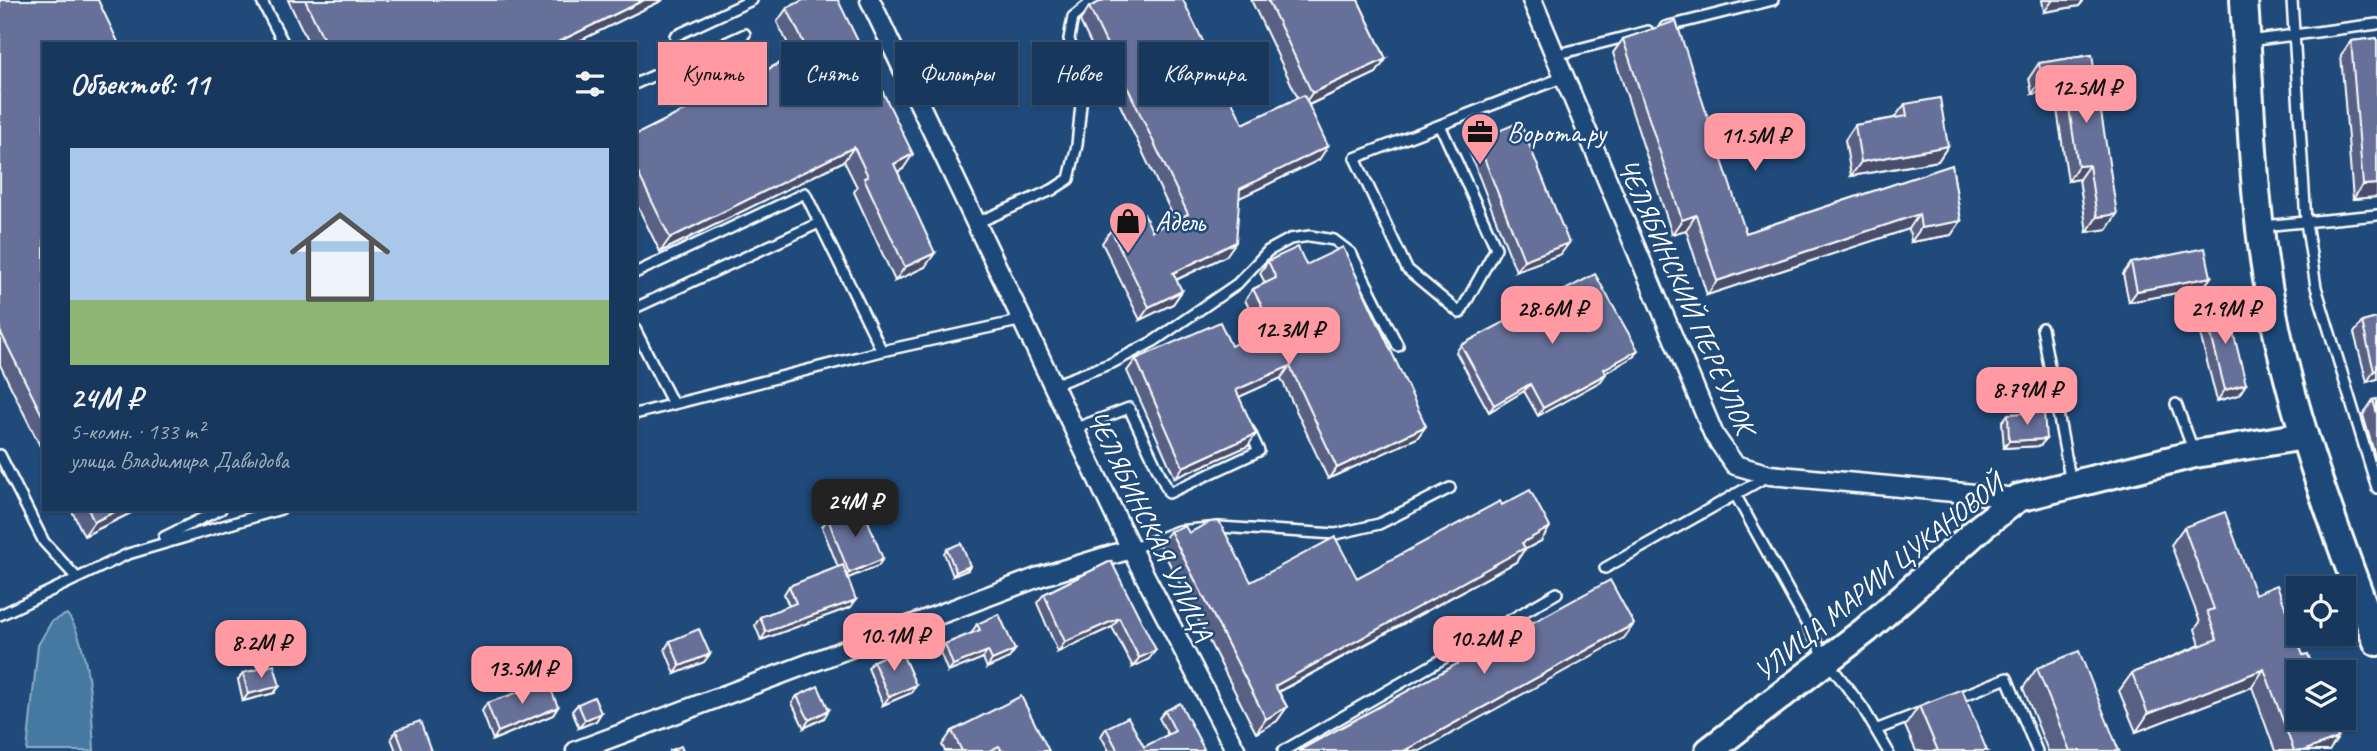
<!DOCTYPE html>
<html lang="ru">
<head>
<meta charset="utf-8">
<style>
	body { margin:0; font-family:Caveat,sans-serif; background:#244365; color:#f1f3f6; height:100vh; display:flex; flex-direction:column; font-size:26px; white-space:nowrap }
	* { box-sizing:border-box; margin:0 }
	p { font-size:23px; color:#9eacbb }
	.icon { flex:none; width:38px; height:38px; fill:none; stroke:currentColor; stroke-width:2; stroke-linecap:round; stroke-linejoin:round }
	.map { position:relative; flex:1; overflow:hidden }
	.side { position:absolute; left:42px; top:42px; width:595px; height:469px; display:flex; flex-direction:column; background:#17385c; border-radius:0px; box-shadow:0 2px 5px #0004,0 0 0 2px #365272 }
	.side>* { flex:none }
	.hud { position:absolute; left:658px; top:42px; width:665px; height:63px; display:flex; gap:14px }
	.buttons { position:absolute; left:2286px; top:576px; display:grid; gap:14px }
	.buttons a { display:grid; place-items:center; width:70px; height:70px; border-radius:0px; background:#17385c; box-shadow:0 2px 5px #0004,0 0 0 2px #365272; font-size:35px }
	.price { position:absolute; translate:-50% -60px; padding:0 16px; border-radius:14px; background:#ff9aa2; color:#111; font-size:23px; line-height:46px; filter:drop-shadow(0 2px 4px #0008) }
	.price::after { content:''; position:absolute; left:50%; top:42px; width:21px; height:16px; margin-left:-10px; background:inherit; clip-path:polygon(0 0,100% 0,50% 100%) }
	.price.active { background:#222; color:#fff }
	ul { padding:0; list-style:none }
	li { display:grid; align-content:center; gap:14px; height:371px; padding:0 28px }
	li+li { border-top:2px solid #365272 }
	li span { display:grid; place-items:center; height:217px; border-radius:0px; color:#555 }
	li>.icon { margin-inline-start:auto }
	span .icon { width:126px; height:126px; fill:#fffc; stroke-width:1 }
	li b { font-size:30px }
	h2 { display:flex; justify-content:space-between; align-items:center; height:84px; padding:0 28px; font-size:30px }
	.pill { padding:0 24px; border-radius:0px; background:#17385c; box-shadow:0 2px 5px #0004,0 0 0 2px #365272; font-size:24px; line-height:63px }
	.pill.active { background:#ff9aa2; color:#111 }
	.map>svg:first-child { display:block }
</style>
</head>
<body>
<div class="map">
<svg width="2377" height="751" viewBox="0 0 2377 751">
	<rect width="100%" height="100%" fill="#1f4a7a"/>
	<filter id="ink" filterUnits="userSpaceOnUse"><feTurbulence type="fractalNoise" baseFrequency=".0143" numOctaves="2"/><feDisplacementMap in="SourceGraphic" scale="14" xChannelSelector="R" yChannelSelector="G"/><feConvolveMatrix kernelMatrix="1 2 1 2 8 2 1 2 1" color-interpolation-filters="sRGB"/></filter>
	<g filter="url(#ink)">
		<!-- water -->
		<path fill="#4479a2" stroke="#8fafc7" stroke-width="2" d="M67,614C90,643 92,714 94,751H27L38,645L52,621Z"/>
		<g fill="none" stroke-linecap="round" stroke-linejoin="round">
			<defs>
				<path id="lane" d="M261,0L284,44
					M2292,0L2306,222L2316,287L2377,488
					M1665,27L1773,0
					M675,36L752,0
					M2249,41L2377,24
					M1555,55L1648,31
					M635,84L745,34
					M1440,125L1496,248L1460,313L1407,269L1355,158L1564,77
					M976,223L1052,190L1069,179L1077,145L1083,84L1069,39L1073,17L1094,0
					M2263,226L2377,215
					M635,273L805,193L882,351
					M635,308L819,223
					M2042,328L2071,483
					M635,329L673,404
					M1053,385L1112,363L1154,341L1237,284L1268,251L1290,239L1310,236L1334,240L1351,253L1398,346
					M2176,404L2194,452
					M635,414L882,351L1023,320
					M1074,429L1129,408L1169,493L1259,451L1249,430
					M0,455L44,542L77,578
					M1735,494L1827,661L1863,708L1888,751
					M164,537L221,509
					M1131,549L1178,531L1219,527L1336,534L1379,524L1450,488
					M1605,568L1768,476
					M0,615L128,554L281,509
					M1962,696L2007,678L2037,751
					M1878,729L1922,712
					M1283,751L1557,593"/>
				<path id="street" d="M870,0L1131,549L1236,751
					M1532,0L1714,435L1735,465L1770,475L2018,498
					M576,751L1039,577L1131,549"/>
				<path id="secondary" d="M2244,0C2251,100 2252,203 2271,302C2292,418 2336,531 2377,642
					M1709,751L1866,630L1981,527L2018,498L2195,454L2304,436"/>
			</defs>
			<!-- lane casing -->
			<use href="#lane" stroke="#fff" stroke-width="14"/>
			<!-- street casing -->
			<use href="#street" stroke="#fff" stroke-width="23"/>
			<!-- secondary casing -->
			<use href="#secondary" stroke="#fff" stroke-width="32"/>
			<!-- lane -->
			<use href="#lane" stroke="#1f4a7a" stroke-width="9"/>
			<!-- street -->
			<use href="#street" stroke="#1f4a7a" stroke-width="18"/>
			<!-- secondary -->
			<use href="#secondary" stroke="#1f4a7a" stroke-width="26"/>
		</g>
		<!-- wall -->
		<path fill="#586084" stroke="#fff" stroke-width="2" d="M0,0L44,44V454L0,365Z
			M288,0H663L573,44H309Z
			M1251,0H1358L1386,59L1376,73L1309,105L1319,160L1239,198L1226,256L1176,280L1182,291L1173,304L1140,320L1102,243L1111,230L1152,231L1175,220L1080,21L1089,7L1243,124L1298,98Z
			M2042,0H2084L2079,6L2044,12Z
			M787,8L903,169L898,171L925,267L895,281L854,192L857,187L844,161L660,252L635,201V135L794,56L777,22Z
			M2377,38V197L2353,199L2341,55L2351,41Z
			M1623,39L1746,233L1952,165L1961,221L1951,235L1911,242L1909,229L1707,295L1686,230L1672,234L1613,53Z
			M2092,55L2107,229L2087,232L2079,179L2068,181L2054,90L2032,94L2029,78L2039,63Z
			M932,64L954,78L938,86L929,68Z
			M1905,104L1948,146L1938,161L1851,176L1845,140L1855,125L1894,118Z
			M1477,140L1561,254L1516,271L1469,151Z
			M1268,261L1306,265L1426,426L1417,438L1328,479L1281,378L1239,397L1248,446L1175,478L1127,371L1136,359L1231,346L1261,333L1245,300L1253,289L1265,283L1260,273Z
			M2131,263L2211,277L2203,288L2129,302L2123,274Z
			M2204,307L2246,384L2239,395L2217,401L2196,318Z
			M2377,318V379L2367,382L2354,333L2362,322Z
			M1461,345L1633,357L1605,373L1601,381L1538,416L1524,391L1489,412L1456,352Z
			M2377,399V459H2376L2363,415L2373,400Z
			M2008,414L2040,446L2004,448L2002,422Z
			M1502,505L1541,541L1524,550L1516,562L1279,692L1287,707L1277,721L1256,733L1160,545L1170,531L1189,533L1251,582L1357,578Z
			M71,509H139L84,536Z
			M828,519L878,566L848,578L851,607L761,640L755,625L760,617L789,606L784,594L789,586L838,567L822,527Z
			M2184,527L2255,594L2329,751H2275L2252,687L2136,732L2119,691L2132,673L2200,645L2195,629L2200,622L2171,545Z
			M947,549L970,566L968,570L953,576L944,553Z
			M1111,561L1149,659L1133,667L1112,627L1058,652L1037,603L1044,594Z
			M977,624L1015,650L1009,658L987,668L983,658L948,672L940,652L945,644L972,633V632Z
			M670,641L710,654L704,662L675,674L665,649Z
			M873,661L911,693L883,705L868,668Z
			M2037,668L2119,751H2048L2023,688Z
			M243,673L274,693L243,701L238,680Z
			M797,696L824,718L804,728L792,703Z
			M487,703L558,707L553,715L493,740L482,711Z
			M578,704L601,713L596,721L579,728L572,711Z
			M1919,706L1987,751H1916L1905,726Z
			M1165,711L1203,751H1109L1101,736L1106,728L1144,747L1168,735L1159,718Z
			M396,730L431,751H396L391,738Z
			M952,731L1049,751H945L942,745Z"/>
		<!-- shaded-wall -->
		<path fill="#474e6b" stroke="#fff" stroke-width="2" d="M644,0H663L573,44H554Z
			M2053,0H2084L2079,6L2044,12Z
			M1386,59L1376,73L1302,108L1312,93Z
			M956,74L954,78L938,86L941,82Z
			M2064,76L2054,90L2032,94L2042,79Z
			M1328,146L1319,160L1231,202L1240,189Z
			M1948,146L1938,161L1851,176L1861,162Z
			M854,147L844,161L660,252L670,238Z
			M913,154L903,169L885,178L894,164Z
			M2089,165L2079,179L2068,181L2078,166Z
			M2377,184V197L2353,199L2363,185Z
			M1919,214L1909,229L1707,295L1717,281Z
			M2117,214L2107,229L2087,232L2097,217Z
			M1696,215L1686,230L1672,234L1682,220Z
			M1961,221L1951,235L1911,242L1921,228Z
			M1236,242L1226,256L1163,286L1173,273Z
			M1569,243L1561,254L1516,271L1524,260Z
			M935,253L925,267L895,281L905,267Z
			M2211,277L2203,288L2129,302L2137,291Z
			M1182,291L1173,304L1140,320L1149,307Z
			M1638,350L1633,357L1598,377L1604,369Z
			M1290,366L1281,378L1228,402L1236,390Z
			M2377,370V379L2367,382L2374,371Z
			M1606,374L1601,381L1538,416L1543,408Z
			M1530,384L1524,391L1489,412L1494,405Z
			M2246,384L2239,395L2217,401L2225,390Z
			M1426,426L1417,438L1328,479L1337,468Z
			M1256,434L1248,446L1175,478L1183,467Z
			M2046,439L2040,446L2004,448L2009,441Z
			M120,509H139L84,536L94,522Z
			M1550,527L1541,541L1524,550L1516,562L1265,699L1275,686Z
			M883,559L878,566L843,580L849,573Z
			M970,566L968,570L953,576L956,572Z
			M856,600L851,607L761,640L766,632Z
			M1119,618L1112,627L1058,652L1065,642Z
			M1634,624L1624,638L1420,751H1404Z
			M1015,650L1009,658L987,668L992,660Z
			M1156,650L1149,659L1133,667L1139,658Z
			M988,651L983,658L948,672L953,665Z
			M710,654L704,662L675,674L680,666Z
			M2264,669L2252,687L2136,732L2148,714Z
			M916,685L911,693L883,705L889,697Z
			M280,686L274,693L243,701L248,694Z
			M558,707L553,715L493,740L498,732Z
			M1287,707L1277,721L1256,733L1266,719Z
			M829,710L824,718L804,728L809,720Z
			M601,713L596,721L579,728L585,720Z
			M2338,738L2329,751H2303Z"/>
		<!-- building -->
		<path fill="#667099" stroke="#fff" stroke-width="2" d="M0,0H98L119,44H44V419L0,331Z
			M305,0H644L554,44H326Z
			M803,0H838L913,154L894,164L935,253L905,267L864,178L868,176L854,147L670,238L635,167V135L807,50L787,8Z
			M1104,0H1183L1243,124L1304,95L1328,146L1240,189L1236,242L1173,273L1182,291L1149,307L1111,230L1144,214L1152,231L1188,214L1089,7Z
			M1268,0H1358L1386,59L1312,93Z
			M1676,21L1746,233L1952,165L1961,221L1921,228L1919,214L1717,281L1696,215L1682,220L1623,39Z
			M2377,38V184L2363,185L2351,41Z
			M2092,55L2117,214L2097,217L2089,165L2078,166L2064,76L2042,79L2039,63Z
			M947,56L956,74L941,82L932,64Z
			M1940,98L1948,146L1861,162L1855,125L1907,116L1905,104Z
			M1520,122L1569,243L1524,260L1477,140Z
			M1298,247L1306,265L1343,247L1426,426L1337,468L1290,366L1236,390L1256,434L1183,467L1136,359L1220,322L1231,346L1273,328L1253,289L1276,278L1268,261Z
			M2205,248L2211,277L2137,291L2131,263Z
			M1595,274L1638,350L1604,369L1606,374L1543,408L1530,384L1494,405L1461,345Z
			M2226,302L2246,384L2225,390L2204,307Z
			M2377,318V370L2374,371L2362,322Z
			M2377,399V414L2373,400Z
			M2044,412L2046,439L2009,441L2008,414Z
			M1530,490L1550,527L1522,543L1525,548L1275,686L1287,707L1266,719L1170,531L1185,526L1189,533L1210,522L1219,521L1251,582L1335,537L1357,578L1500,501L1502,505Z
			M862,506L883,559L849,573L828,519Z
			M88,509H120L94,522Z
			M2225,512L2255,594L2277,585L2303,655L2308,654L2314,672H2298V718H2331L2338,738L2303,751H2294L2264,669L2148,714L2132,673L2217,639L2207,611L2214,609L2184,527Z
			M961,543L970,566L956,572L947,549Z
			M1111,561L1156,650L1139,658L1119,618L1065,642L1044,594Z
			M843,565L856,600L766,632L760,617L796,603L789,586Z
			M1610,580L1634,624L1404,751H1298Z
			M999,614L1015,650L992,660L988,651L953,665L945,644L980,630L977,624Z
			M699,629L710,654L680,666L670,641Z
			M900,649L916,685L889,697L873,661Z
			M2079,651L2119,751H2070L2037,668Z
			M274,665L280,686L248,694L243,673Z
			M548,682L558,707L498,732L487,703Z
			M818,686L829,710L809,720L797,696Z
			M1962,689L1987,751H1938L1919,706Z
			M1021,696L1049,751H1002L999,746L989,751H962L952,731Z
			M594,697L601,713L585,720L578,704Z
			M1180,703L1204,749L1201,751H1118L1106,728L1128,717L1144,747L1175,731L1165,711Z
			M420,721L431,751H404L396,730Z
			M681,746L683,751H669Z"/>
	</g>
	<!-- icons -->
	<defs>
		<symbol id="office-pin" viewBox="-11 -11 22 30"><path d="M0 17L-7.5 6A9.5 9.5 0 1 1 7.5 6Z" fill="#ff9aa2" stroke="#1f4a7a"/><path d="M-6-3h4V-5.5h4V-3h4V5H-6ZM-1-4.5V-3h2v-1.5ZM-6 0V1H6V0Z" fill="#111"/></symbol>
		<symbol id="shop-pin" viewBox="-11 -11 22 30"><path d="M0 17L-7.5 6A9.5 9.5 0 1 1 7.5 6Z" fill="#ff9aa2" stroke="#1f4a7a"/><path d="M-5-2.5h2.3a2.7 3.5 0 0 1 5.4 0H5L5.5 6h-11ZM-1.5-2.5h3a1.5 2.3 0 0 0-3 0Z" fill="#111"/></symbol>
	</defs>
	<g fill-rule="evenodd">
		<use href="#office-pin" x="1458" y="110" width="44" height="60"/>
		<use href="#shop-pin" x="1106" y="199" width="44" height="60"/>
	</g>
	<g text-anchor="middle" stroke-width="5" stroke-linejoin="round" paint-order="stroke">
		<!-- poi labels -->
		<g font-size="28" fill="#fff" stroke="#1f4a7a" text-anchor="start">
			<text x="1507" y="142">Ворота.ру</text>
			<text x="1155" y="231">Адель</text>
		</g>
		<!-- street labels -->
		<g font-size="28" fill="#fff" stroke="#1f4a7a">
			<text transform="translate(1687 296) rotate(66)" y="10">ЧЕЛЯБИНСКИЙ ПЕРЕУЛОК</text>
			<text transform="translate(1151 525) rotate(64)" y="10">ЧЕЛЯБИНСКАЯ УЛИЦА</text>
			<text transform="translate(1878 577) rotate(-39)" y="10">УЛИЦА МАРИИ ЦУКАНОВОЙ</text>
		</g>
	</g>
</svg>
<div class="buttons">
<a><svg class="icon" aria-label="locate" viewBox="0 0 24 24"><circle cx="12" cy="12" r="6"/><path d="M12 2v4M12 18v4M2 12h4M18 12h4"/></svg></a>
<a><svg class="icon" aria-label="layers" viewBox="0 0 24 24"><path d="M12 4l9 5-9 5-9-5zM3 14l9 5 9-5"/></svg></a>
</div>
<b class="price" style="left:2086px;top:125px">12.5M ₽</b>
<b class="price" style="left:1755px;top:173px">11.5M ₽</b>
<b class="price" style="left:1552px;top:346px">28.6M ₽</b>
<b class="price" style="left:2225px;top:346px">21.9M ₽</b>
<b class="price" style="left:1289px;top:367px">12.3M ₽</b>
<b class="price" style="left:2027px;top:427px">8.79M ₽</b>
<b class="price active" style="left:855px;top:539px">24M ₽</b>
<b class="price" style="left:894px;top:673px">10.1M ₽</b>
<b class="price" style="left:1484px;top:676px">10.2M ₽</b>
<b class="price" style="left:261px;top:680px">8.2M ₽</b>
<b class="price" style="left:522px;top:706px">13.5M ₽</b>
<div class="hud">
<a class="pill active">Купить</a>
<a class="pill">Снять</a>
<a class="pill">Фильтры</a>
<a class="pill">Новое</a>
<a class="pill">Квартира</a>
</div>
<section class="side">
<h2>Объектов: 11<svg class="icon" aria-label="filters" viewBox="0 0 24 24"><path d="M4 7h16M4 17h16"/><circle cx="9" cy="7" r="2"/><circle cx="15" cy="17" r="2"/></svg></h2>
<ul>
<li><span style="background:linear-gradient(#a9c7e8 70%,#8fb573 0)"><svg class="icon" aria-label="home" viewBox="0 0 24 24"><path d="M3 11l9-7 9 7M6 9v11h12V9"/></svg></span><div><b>24M ₽</b><p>5-комн. · 133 m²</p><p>улица Владимира Давыдова</p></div></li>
</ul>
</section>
</div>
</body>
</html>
